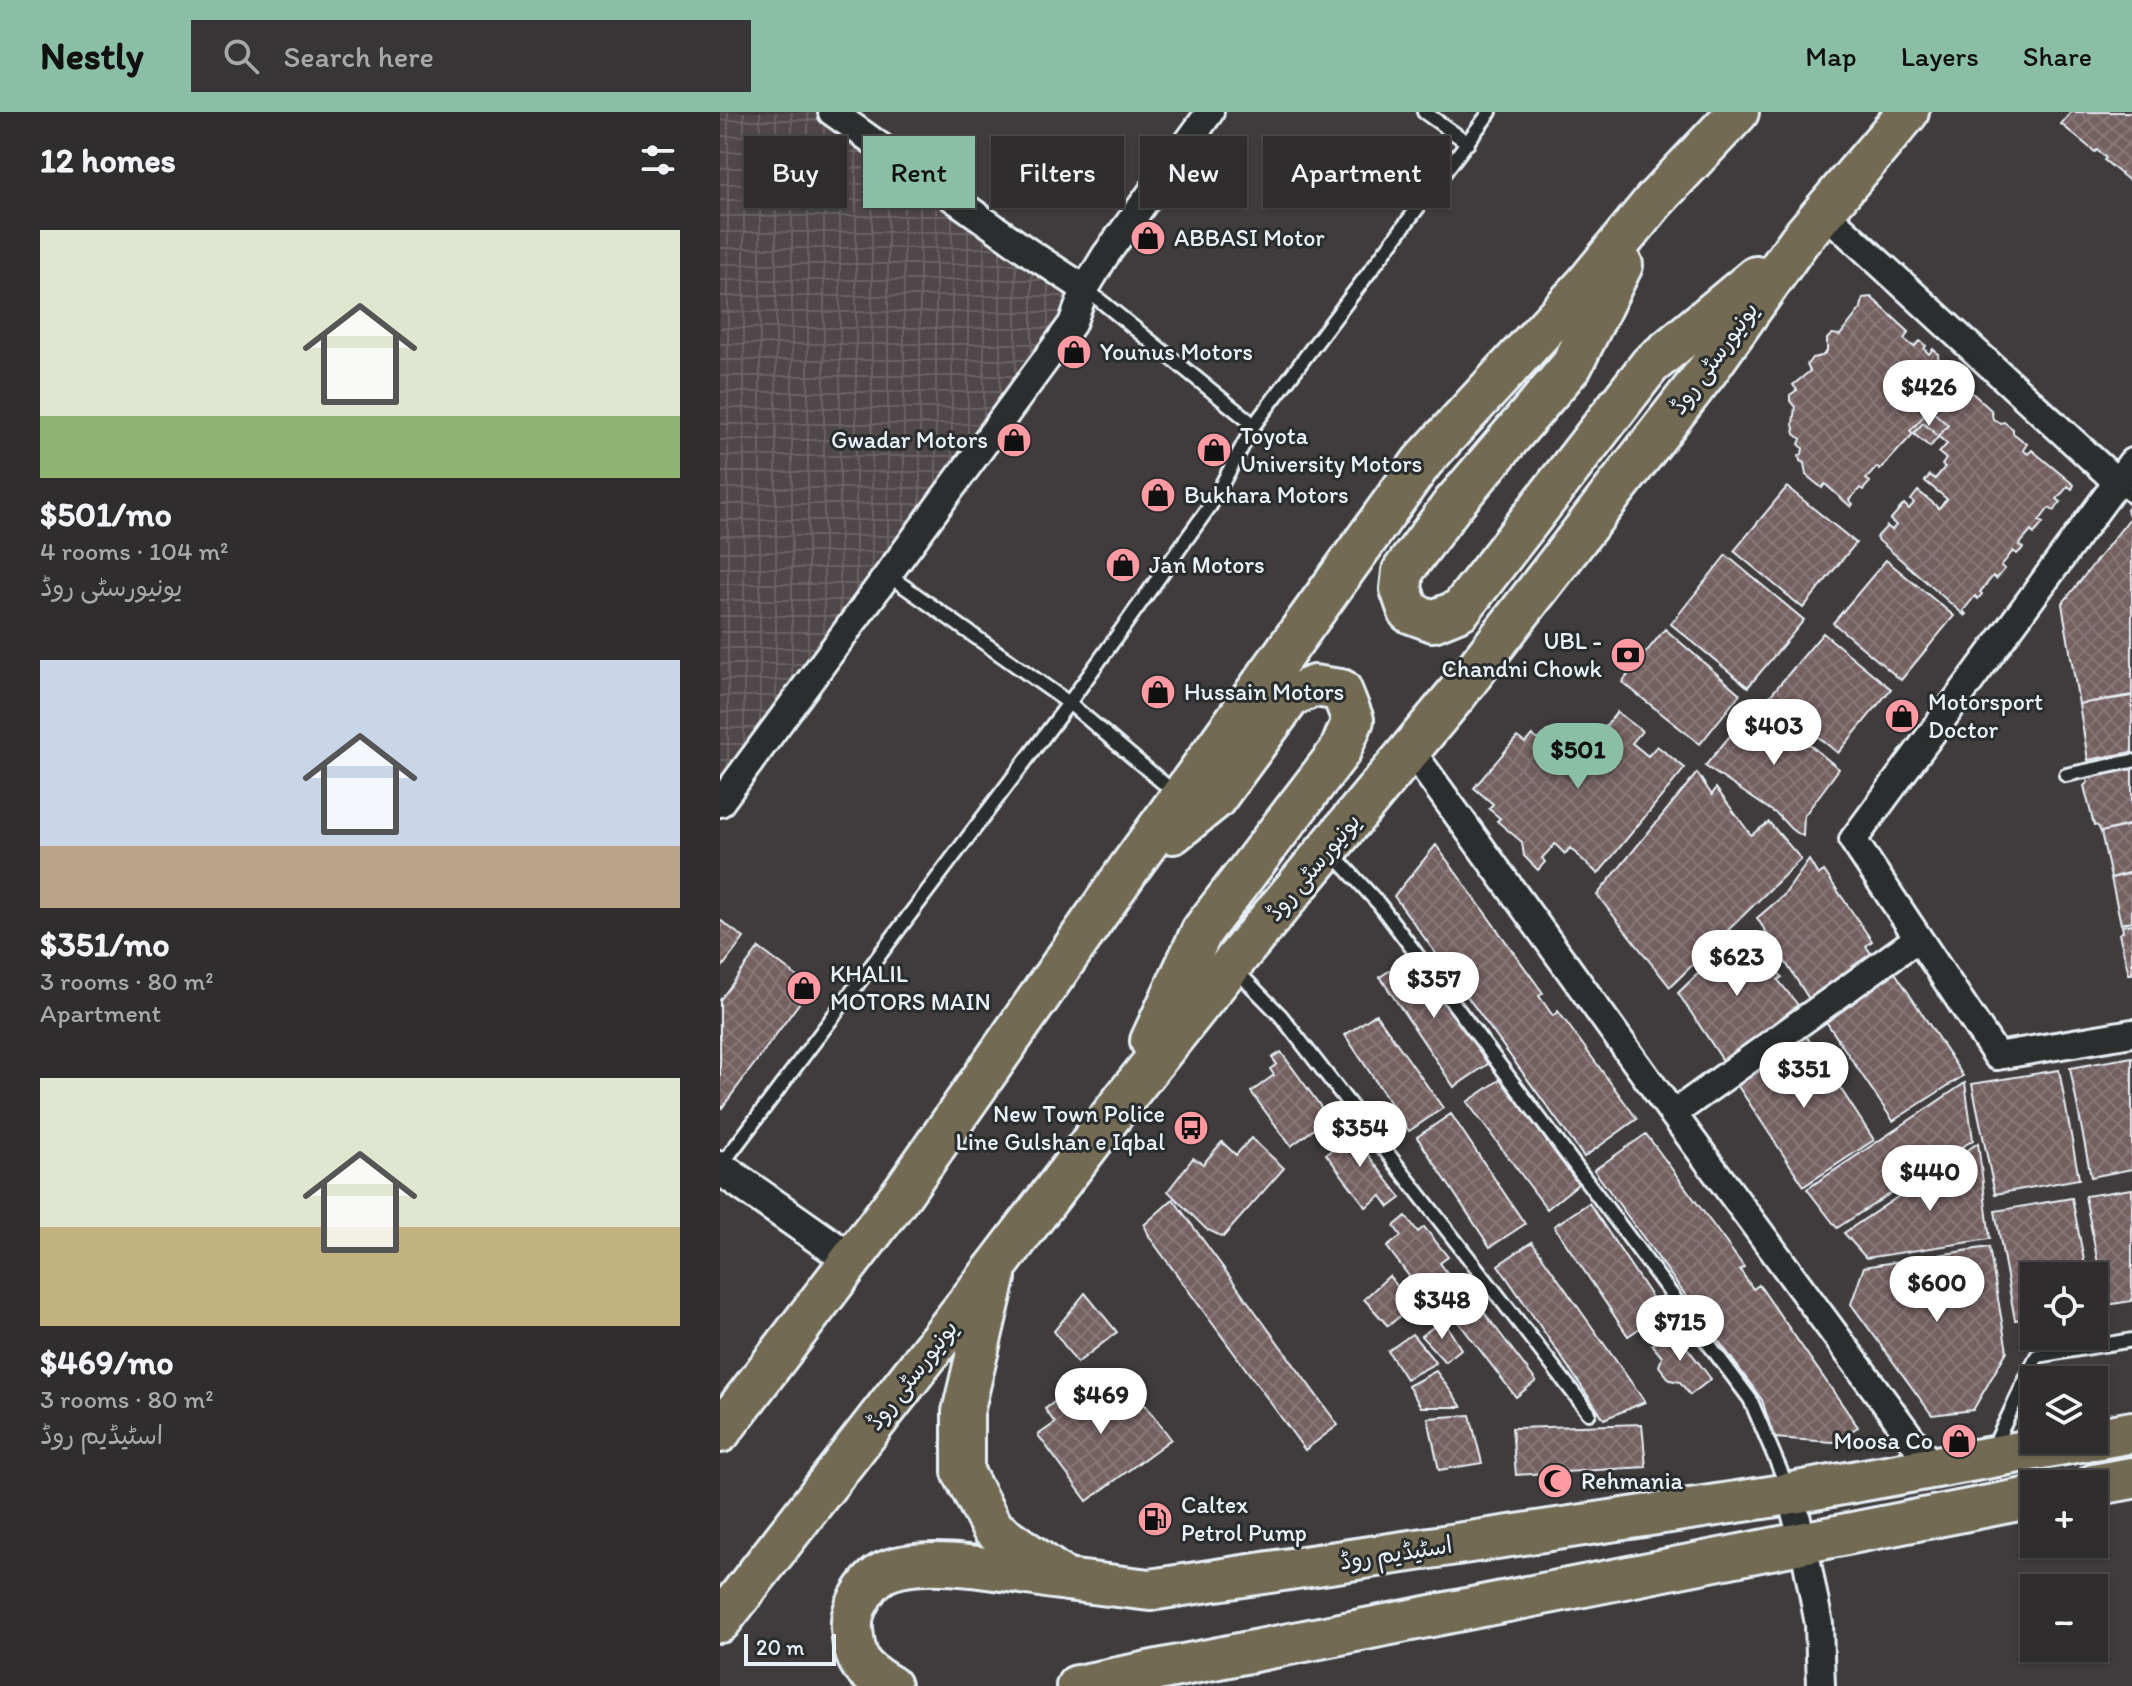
<!DOCTYPE html>
<html lang="en">
<head>
<meta charset="utf-8">
<style>
	body { margin:0; font-family:Itim,"Playpen Sans Arabic",sans-serif; background:#383536; color:#f1f3f6; height:100vh; display:flex; flex-direction:column; font-size:30px; white-space:nowrap }
	* { box-sizing:border-box; margin:0 }
	p { font-size:26px; color:#a8a8aa }
	.icon { flex:none; width:44px; height:44px; fill:none; stroke:currentColor; stroke-width:2; stroke-linecap:round; stroke-linejoin:round }
	.map { position:relative; flex:1; overflow:hidden }
	.sheet { display:flex; flex-direction:column; background:#302d2e; width:720px }
	.sheet>* { flex:none }
	.banner { position:absolute; left:24px; top:24px; width:760px; height:72px; display:flex; gap:16px }
	.controls { position:absolute; left:1300px; top:1150px; display:grid; gap:16px }
	.controls a { display:grid; place-items:center; width:88px; height:88px; border-radius:0px; background:#302d2e; box-shadow:0 2px 6px #0004,0 0 0 2px #4b494a; font-size:40px }
	.scale { position:absolute; left:24px; bottom:20px; width:92px; box-sizing:border-box; padding-left:8px; border:4px solid #e8f1f8; border-top:0; font-size:22px; line-height:28px; white-space:nowrap; color:#e8f1f8; -webkit-text-stroke:6px #2a2d2e; paint-order:stroke }
	.price { position:absolute; translate:-50% -68px; padding:0 18px; border-radius:28px; background:#fff; color:#222; font-size:26px; line-height:52px; filter:drop-shadow(0 2px 4px #0008) }
	.price::after { content:''; position:absolute; left:50%; top:48px; width:24px; height:18px; margin-left:-12px; background:inherit; clip-path:polygon(0 0,100% 0,50% 100%) }
	.price.selected { background:#8abfa5; color:#111 }
	ul { padding:0; list-style:none }
	li { display:grid; align-content:center; gap:16px; height:424px; padding:0 40px }
	li span { display:grid; place-items:center; height:248px; border-radius:0px; color:#555 }
	li>.icon { margin-inline-start:auto }
	span .icon { width:144px; height:144px; fill:#fffc; stroke-width:1 }
	li b { font-size:34px }
	h2 { display:flex; justify-content:space-between; align-items:center; height:96px; padding:0 40px; font-size:34px }
	.pill { padding:0 28px; border-radius:0px; background:#302d2e; box-shadow:0 2px 6px #0004,0 0 0 2px #4b494a; font-size:28px; line-height:72px }
	.pill.selected { background:#8abfa5; color:#111 }
	header { display:flex; align-items:center; gap:48px; box-sizing:border-box; height:112px; padding:0 40px; background:#8abfa5; color:#111 }
	header strong { font-size:38px }
	nav { display:flex; gap:44px; margin-inline-start:auto; font-size:28px }
	.search { width:560px; height:72px; background:#383536; display:flex; align-items:center; gap:20px; box-sizing:border-box; padding:0 28px; border-radius:0px; color:#a8a8aa; font-size:30px }
	main { display:flex; flex:1; min-height:0 }
	.map>svg:first-child { display:block }
</style>
</head>
<body>
<header>
<strong>Nestly</strong>
<div class="search"><svg class="icon" aria-label="search" viewBox="0 0 24 24"><circle cx="10" cy="10" r="6"/><path d="M15 15l6 6"/></svg>Search here</div>
<nav><a>Map</a><a>Layers</a><a>Share</a></nav>
</header>
<main>
<section class="sheet">
<h2>12 homes<svg class="icon" aria-label="filters" viewBox="0 0 24 24"><path d="M4 7h16M4 17h16"/><circle cx="9" cy="7" r="2"/><circle cx="15" cy="17" r="2"/></svg></h2>
<ul>
<li><span style="background:linear-gradient(#dfe7d0 75%,#8fb573 0)"><svg class="icon" aria-label="home" viewBox="0 0 24 24"><path d="M3 11l9-7 9 7M6 9v11h12V9"/></svg></span><div><b>$501/mo</b><p>4 rooms · 104 m²</p><p>یونیورسٹی روڈ</p></div></li>
<li><span style="background:linear-gradient(#c9d6e8 75%,#b9a48a 0)"><svg class="icon" aria-label="home" viewBox="0 0 24 24"><path d="M3 11l9-7 9 7M6 9v11h12V9"/></svg></span><div><b>$351/mo</b><p>3 rooms · 80 m²</p><p>Apartment</p></div></li>
<li><span style="background:linear-gradient(#dfe7d0 60%,#c2b280 0)"><svg class="icon" aria-label="home" viewBox="0 0 24 24"><path d="M3 11l9-7 9 7M6 9v11h12V9"/></svg></span><div><b>$469/mo</b><p>3 rooms · 80 m²</p><p>اسٹیڈیم روڈ</p></div></li>
</ul>
</section>
<div class="map">
<svg width="1412" height="1574" viewBox="0 0 1412 1574">
	<defs>
		<pattern id="industrial-grid" width="8" height="8" patternUnits="userSpaceOnUse" patternTransform="scale(2)"><rect width="8" height="8" fill="#504748"/><path d="M0 4h8M4 0v8" fill="none" stroke="#696263"/></pattern>
		<pattern id="building-cross-hatch" width="8" height="8" patternUnits="userSpaceOnUse" patternTransform="scale(2)"><rect width="8" height="8" fill="#746060"/><path d="M0 0l8 8M0 8l8-8" fill="none" stroke="#887778"/></pattern>
	</defs>
	<rect width="100%" height="100%" fill="#403c3d"/>
	<filter id="ink" filterUnits="userSpaceOnUse"><feTurbulence type="fractalNoise" baseFrequency=".0125" numOctaves="2"/><feDisplacementMap in="SourceGraphic" scale="16" xChannelSelector="R" yChannelSelector="G"/><feConvolveMatrix kernelMatrix="1 2 1 2 8 2 1 2 1" color-interpolation-filters="sRGB"/></filter>
	<g filter="url(#ink)">
		<!-- industrial -->
		<path fill="url(#industrial-grid)" d="M0,0H115L365,177L0,691Z"/>
		<!-- building -->
		<path fill="url(#building-cross-hatch)" stroke="#e8f1f8" stroke-width="2" d="M1351,0H1412V71L1384,48L1386,46L1377,38L1375,40L1341,12Z
			M1151,185L1189,220L1184,227L1194,235L1200,229L1206,234L1204,237L1209,242L1213,237L1218,242L1219,252L1226,260L1231,256L1239,269L1271,298L1273,307L1280,311L1284,310L1293,317V321L1307,332L1303,338L1308,342L1312,338L1354,373L1352,377L1348,374L1337,387L1341,390L1334,399L1329,396L1319,409L1323,411L1314,422L1311,419L1299,433L1303,436L1297,442L1293,439L1281,454L1285,457L1276,467L1273,464L1260,480L1262,482L1258,487L1255,484L1243,499L1246,502L1245,504L1156,426L1167,414L1172,418L1176,413L1170,408L1184,392L1189,397L1194,391L1191,388L1198,379L1219,396L1227,387L1205,369L1210,363L1215,367L1225,355L1222,353L1226,347L1219,341L1227,332L1203,311L1160,358L1157,355L1146,367L1150,370L1143,378L1140,376L1129,388L1133,392L1131,395L1105,372L1102,376L1086,363L1084,351L1080,349L1079,344L1082,342L1083,336L1079,332L1081,327L1075,322L1073,312L1075,295L1070,289V283L1077,278L1073,273L1090,259L1087,253L1092,246L1102,244L1107,239V227L1112,222L1120,223L1141,196L1143,186Z
			M1210,297L1228,313L1210,335L1190,319Z
			M1067,375L1136,431L1083,496L1014,439Z
			M1410,394L1412,395V583L1359,592L1342,492L1410,406L1407,398Z
			M1006,443L1084,508L1028,575L951,512Z
			M1166,448L1234,504L1181,568L1113,511Z
			M945,517L1020,582L980,632L902,570Z
			M1103,521L1171,577L1118,641L1049,585Z
			M1412,584V640L1368,648L1359,592Z
			M1038,590L1119,657L1084,704L1083,724L1071,717L1058,703L985,654Z
			M897,600L922,619L912,631L928,644L937,634L965,656L878,762L850,736L845,742L835,732L822,746L825,750L818,758L804,744L802,730L777,709L780,706L769,697L773,692L754,676L797,625L805,631L812,623L818,628L827,619L835,626L842,618L855,629L865,618L876,614L882,619Z
			M1412,655V712L1381,720L1378,714L1374,713L1364,674L1368,670L1366,666Z
			M977,661L992,683L996,676L1031,723L1049,710L1081,747L950,875L877,783Z
			M1412,713V760L1391,766L1381,720Z
			M716,733L823,881L819,884L833,904L838,899L917,1007L864,1045L674,784Z
			M1089,748L1098,763L1104,759L1152,829L1146,834L1152,843L1091,890L1037,806L1064,783Z
			M1412,761V809L1401,812L1391,766Z
			M0,808L24,826L0,858Z
			M1412,812V862H1409L1399,822L1403,819L1402,814Z
			M1019,822L1040,849L1046,844L1062,865L1058,868L1078,893L1004,950L958,881Z
			M39,836L91,875L2,996L0,994V888Z
			M694,842L768,952L734,975L660,865Z
			M1174,859L1243,964L1173,1009L1103,905Z
			M656,902L723,996L689,1019L625,923Z
			M1085,922L1154,1028L1084,1074L1014,968Z
			M561,940L609,1006L571,1034L531,980L554,963L550,957L557,952L552,946Z
			M1412,945V1057L1371,1065L1350,956Z
			M1339,958L1359,1067L1275,1082L1252,972Z
			M781,967L858,1072L827,1097L747,990Z
			M1245,971L1253,1028L1117,1116L1087,1077Z
			M731,1002L805,1112L770,1135L697,1025Z
			M623,1010L681,1086L669,1095L661,1084L646,1095L606,1042L621,1032L611,1019Z
			M926,1022L1024,1155L1020,1158L1033,1177L1039,1173L1138,1315L1113,1330L1054,1326L1042,1288L874,1058Z
			M531,1026L564,1056L503,1125L486,1117L448,1079L473,1046L483,1052L502,1030L516,1043Z
			M1258,1031L1270,1127L1146,1146L1124,1121Z
			M1412,1077V1189L1386,1193L1365,1084Z
			M1352,1086L1367,1164H1314V1205L1295,1208L1275,1099Z
			M453,1087L618,1313L585,1338L430,1126L424,1113Z
			M869,1091L942,1201L908,1224L834,1114Z
			M686,1104L698,1120L704,1115L728,1145L720,1151L734,1170L724,1178L730,1185L714,1197L667,1135L681,1124L674,1114Z
			M812,1130L925,1290L884,1307L778,1153Z
			M1269,1135L1287,1239L1253,1298L1212,1303L1131,1192L1144,1155Z
			M669,1164L693,1193L668,1214L644,1187Z
			M365,1181L397,1220L357,1251L334,1219Z
			M757,1191L816,1269L796,1285L736,1207Z
			M723,1208L741,1237L725,1250L701,1224Z
			M953,1217L991,1267L970,1283L960,1270L950,1268L939,1254L942,1245L932,1233Z
			M692,1222L716,1251L686,1267L668,1239Z
			M716,1259L742,1295H701L688,1274Z
			M363,1268L379,1289L407,1269L451,1327L367,1389L318,1323L335,1311L325,1297Z
			M750,1303L762,1351L719,1358L708,1306Z
			M922,1312L926,1355L796,1363L792,1316Z"/>
		<g fill="none" stroke-linecap="round" stroke-linejoin="round">
			<defs>
				<path id="service" d="M704,0L748,31
					M366,177L534,313
					M1397,370L1412,385
					M168,463L349,591L490,394L534,313L770,0
					M1346,663L1412,649
					M613,742L659,792L1030,1287L1067,1374
					M514,856L561,904L869,1301
					M0,1055L349,591L455,681
					M1273,1336L1317,1244L1412,1228"/>
				<path id="minor" d="M112,0L310,141L365,177L385,144L490,0
					M1103,99L1397,370
					M1412,350L1133,728L1277,944L1412,921
					M690,637L953,1002L1213,1356
					M0,691L352,212L365,177
					M953,1002L1198,826
					M1070,1381L1083,1430L1099,1512L1101,1574"/>
				<path id="tertiary" d="M0,1056L131,1148"/>
				<path id="primary" d="M902,153L852,253L733,392L683,459L681,477L689,500L713,509L740,498L930,253L1036,165
					M431,929L482,819L620,639L633,608L621,578L594,574L571,584L495,687L453,721
					M275,1166L243,1300V1360L272,1416L346,1468L430,1478L1050,1385L1366,1328
					M0,1320L183,1080L408,758L702,350L867,171L934,89L1018,0
					M1374,1327L1412,1320
					M1374,1373L1412,1366
					M0,1510L279,1151L404,987L511,853L735,584L987,259L1079,129L1188,0
					M170,1574C141,1557 135,1551 132,1517C131,1507 134,1497 139,1488C145,1477 152,1467 163,1461C204,1440 294,1461 340,1467
					M357,1574L1314,1385"/>
			</defs>
			<!-- service casing -->
			<use href="#service" stroke="#e8f1f8" stroke-width="18"/>
			<!-- minor casing -->
			<use href="#minor" stroke="#e8f1f8" stroke-width="32"/>
			<!-- tertiary casing -->
			<use href="#tertiary" stroke="#e8f1f8" stroke-width="38"/>
			<!-- primary casing -->
			<use href="#primary" stroke="#e8f1f8" stroke-width="46"/>
			<!-- service -->
			<use href="#service" stroke="#2a2d2e" stroke-width="12"/>
			<!-- minor -->
			<use href="#minor" stroke="#2a2d2e" stroke-width="26"/>
			<!-- tertiary -->
			<use href="#tertiary" stroke="#2a2d2e" stroke-width="32"/>
			<!-- primary -->
			<use href="#primary" stroke="#736b52" stroke-width="40"/>
		</g>
	</g>
	<!-- icons -->
	<defs>
		<symbol id="shop-disc" viewBox="-11 -11 22 22"><circle r="9.5" fill="#ff9aa2" stroke="#2a2d2e"/><path d="M-5-2.5h2.3a2.7 3.5 0 0 1 5.4 0H5L5.5 6h-11ZM-1.5-2.5h3a1.5 2.3 0 0 0-3 0Z" fill="#111"/></symbol>
		<symbol id="bank-disc" viewBox="-11 -11 22 22"><circle r="9.5" fill="#ff9aa2" stroke="#2a2d2e"/><path d="M-6-4H6V4H-6ZM0-2.3a2.3 2.3 0 1 0 0 4.6a2.3 2.3 0 1 0 0-4.6Z" fill="#111"/></symbol>
		<symbol id="bus-disc" viewBox="-11 -11 22 22"><circle r="9.5" fill="#ff9aa2" stroke="#2a2d2e"/><path d="M-5-6H5V4H4V6H2V4H-2V6H-4V4H-5ZM-3.5-4V0h7V-4ZM-3.5 1.2v1.5H-2V1.2ZM2 1.2v1.5H3.5V1.2Z" fill="#111"/></symbol>
		<symbol id="mosque-disc" viewBox="-11 -11 22 22"><circle r="9.5" fill="#ff9aa2" stroke="#2a2d2e"/><path d="M3.5-4.9A6 6 0 1 0 3.5 4.9A5 5 0 1 1 3.5-4.9Z" fill="#111"/></symbol>
		<symbol id="fuel-disc" viewBox="-11 -11 22 22"><circle r="9.5" fill="#ff9aa2" stroke="#2a2d2e"/><path d="M-5.5-6h7V0h2V4h1.3V-2.5L3-4.5l.8-.8L6-3V5H2.5V1h-1V6h-7ZM-4.2-4.7v3.2H.2V-4.7Z" fill="#111"/></symbol>
	</defs>
	<g fill-rule="evenodd">
		<use href="#shop-disc" x="408" y="106" width="40" height="40"/>
		<use href="#shop-disc" x="334" y="220" width="40" height="40"/>
		<use href="#shop-disc" x="274" y="308" width="40" height="40"/>
		<use href="#shop-disc" x="474" y="318" width="40" height="40"/>
		<use href="#shop-disc" x="418" y="363" width="40" height="40"/>
		<use href="#shop-disc" x="383" y="433" width="40" height="40"/>
		<use href="#bank-disc" x="888" y="523" width="40" height="40"/>
		<use href="#shop-disc" x="418" y="560" width="40" height="40"/>
		<use href="#shop-disc" x="1162" y="584" width="40" height="40"/>
		<use href="#shop-disc" x="64" y="856" width="40" height="40"/>
		<use href="#bus-disc" x="451" y="996" width="40" height="40"/>
		<use href="#shop-disc" x="1219" y="1309" width="40" height="40"/>
		<use href="#mosque-disc" x="815" y="1349" width="40" height="40"/>
		<use href="#fuel-disc" x="415" y="1387" width="40" height="40"/>
	</g>
	<g text-anchor="middle" stroke-width="6" stroke-linejoin="round" paint-order="stroke">
		<!-- poi labels -->
		<g font-size="24" fill="#e8f1f8" stroke="#2a2d2e" text-anchor="start">
			<text x="454" y="134">ABBASI Motor</text>
			<text x="380" y="248">Younus Motors</text>
			<text x="520" y="332">Toyota<tspan x="520" dy="28">University Motors</tspan></text>
			<text x="268" y="336" text-anchor="end">Gwadar Motors</text>
			<text x="464" y="391">Bukhara Motors</text>
			<text x="429" y="461">Jan Motors</text>
			<text x="882" y="537" text-anchor="end">UBL -<tspan x="882" dy="28">Chandni Chowk</tspan></text>
			<text x="464" y="588">Hussain Motors</text>
			<text x="1208" y="598">Motorsport<tspan x="1208" dy="28">Doctor</tspan></text>
			<text x="110" y="870">KHALIL<tspan x="110" dy="28">MOTORS MAIN</tspan></text>
			<text x="445" y="1010" text-anchor="end">New Town Police<tspan x="445" dy="28">Line Gulshan e Iqbal</tspan></text>
			<text x="1213" y="1337" text-anchor="end">Moosa Co</text>
			<text x="861" y="1377">Rehmania</text>
			<text x="461" y="1401">Caltex<tspan x="461" dy="28">Petrol Pump</tspan></text>
		</g>
		<!-- street labels -->
		<g font-size="24" fill="#e8f1f8" stroke="#2a2d2e">
			<text transform="translate(994 246) rotate(-54)" y="8">یونیورسٹی روڈ</text>
			<text transform="translate(593 755) rotate(-50)" y="8">یونیورسٹی روڈ</text>
			<text transform="translate(192 1263) rotate(-52)" y="8">یونیورسٹی روڈ</text>
			<text transform="translate(676 1441) rotate(-9)" y="8">اسٹیڈیم روڈ</text>
		</g>
	</g>
</svg>
<div class="controls">
<a><svg class="icon" aria-label="locate" viewBox="0 0 24 24"><circle cx="12" cy="12" r="6"/><path d="M12 2v4M12 18v4M2 12h4M18 12h4"/></svg></a>
<a><svg class="icon" aria-label="layers" viewBox="0 0 24 24"><path d="M12 4l9 5-9 5-9-5zM3 14l9 5 9-5"/></svg></a>
<a>+</a>
<a>−</a>
</div>
<div class="scale">20 m</div>
<b class="price" style="left:1209px;top:316px">$426</b>
<b class="price" style="left:1054px;top:655px">$403</b>
<b class="price selected" style="left:858px;top:679px">$501</b>
<b class="price" style="left:1017px;top:886px">$623</b>
<b class="price" style="left:714px;top:908px">$357</b>
<b class="price" style="left:1084px;top:998px">$351</b>
<b class="price" style="left:640px;top:1057px">$354</b>
<b class="price" style="left:1210px;top:1101px">$440</b>
<b class="price" style="left:1217px;top:1212px">$600</b>
<b class="price" style="left:722px;top:1229px">$348</b>
<b class="price" style="left:960px;top:1251px">$715</b>
<b class="price" style="left:381px;top:1324px">$469</b>
<div class="banner">
<a class="pill">Buy</a>
<a class="pill selected">Rent</a>
<a class="pill">Filters</a>
<a class="pill">New</a>
<a class="pill">Apartment</a>
</div>
</div>
</main>
</body>
</html>
